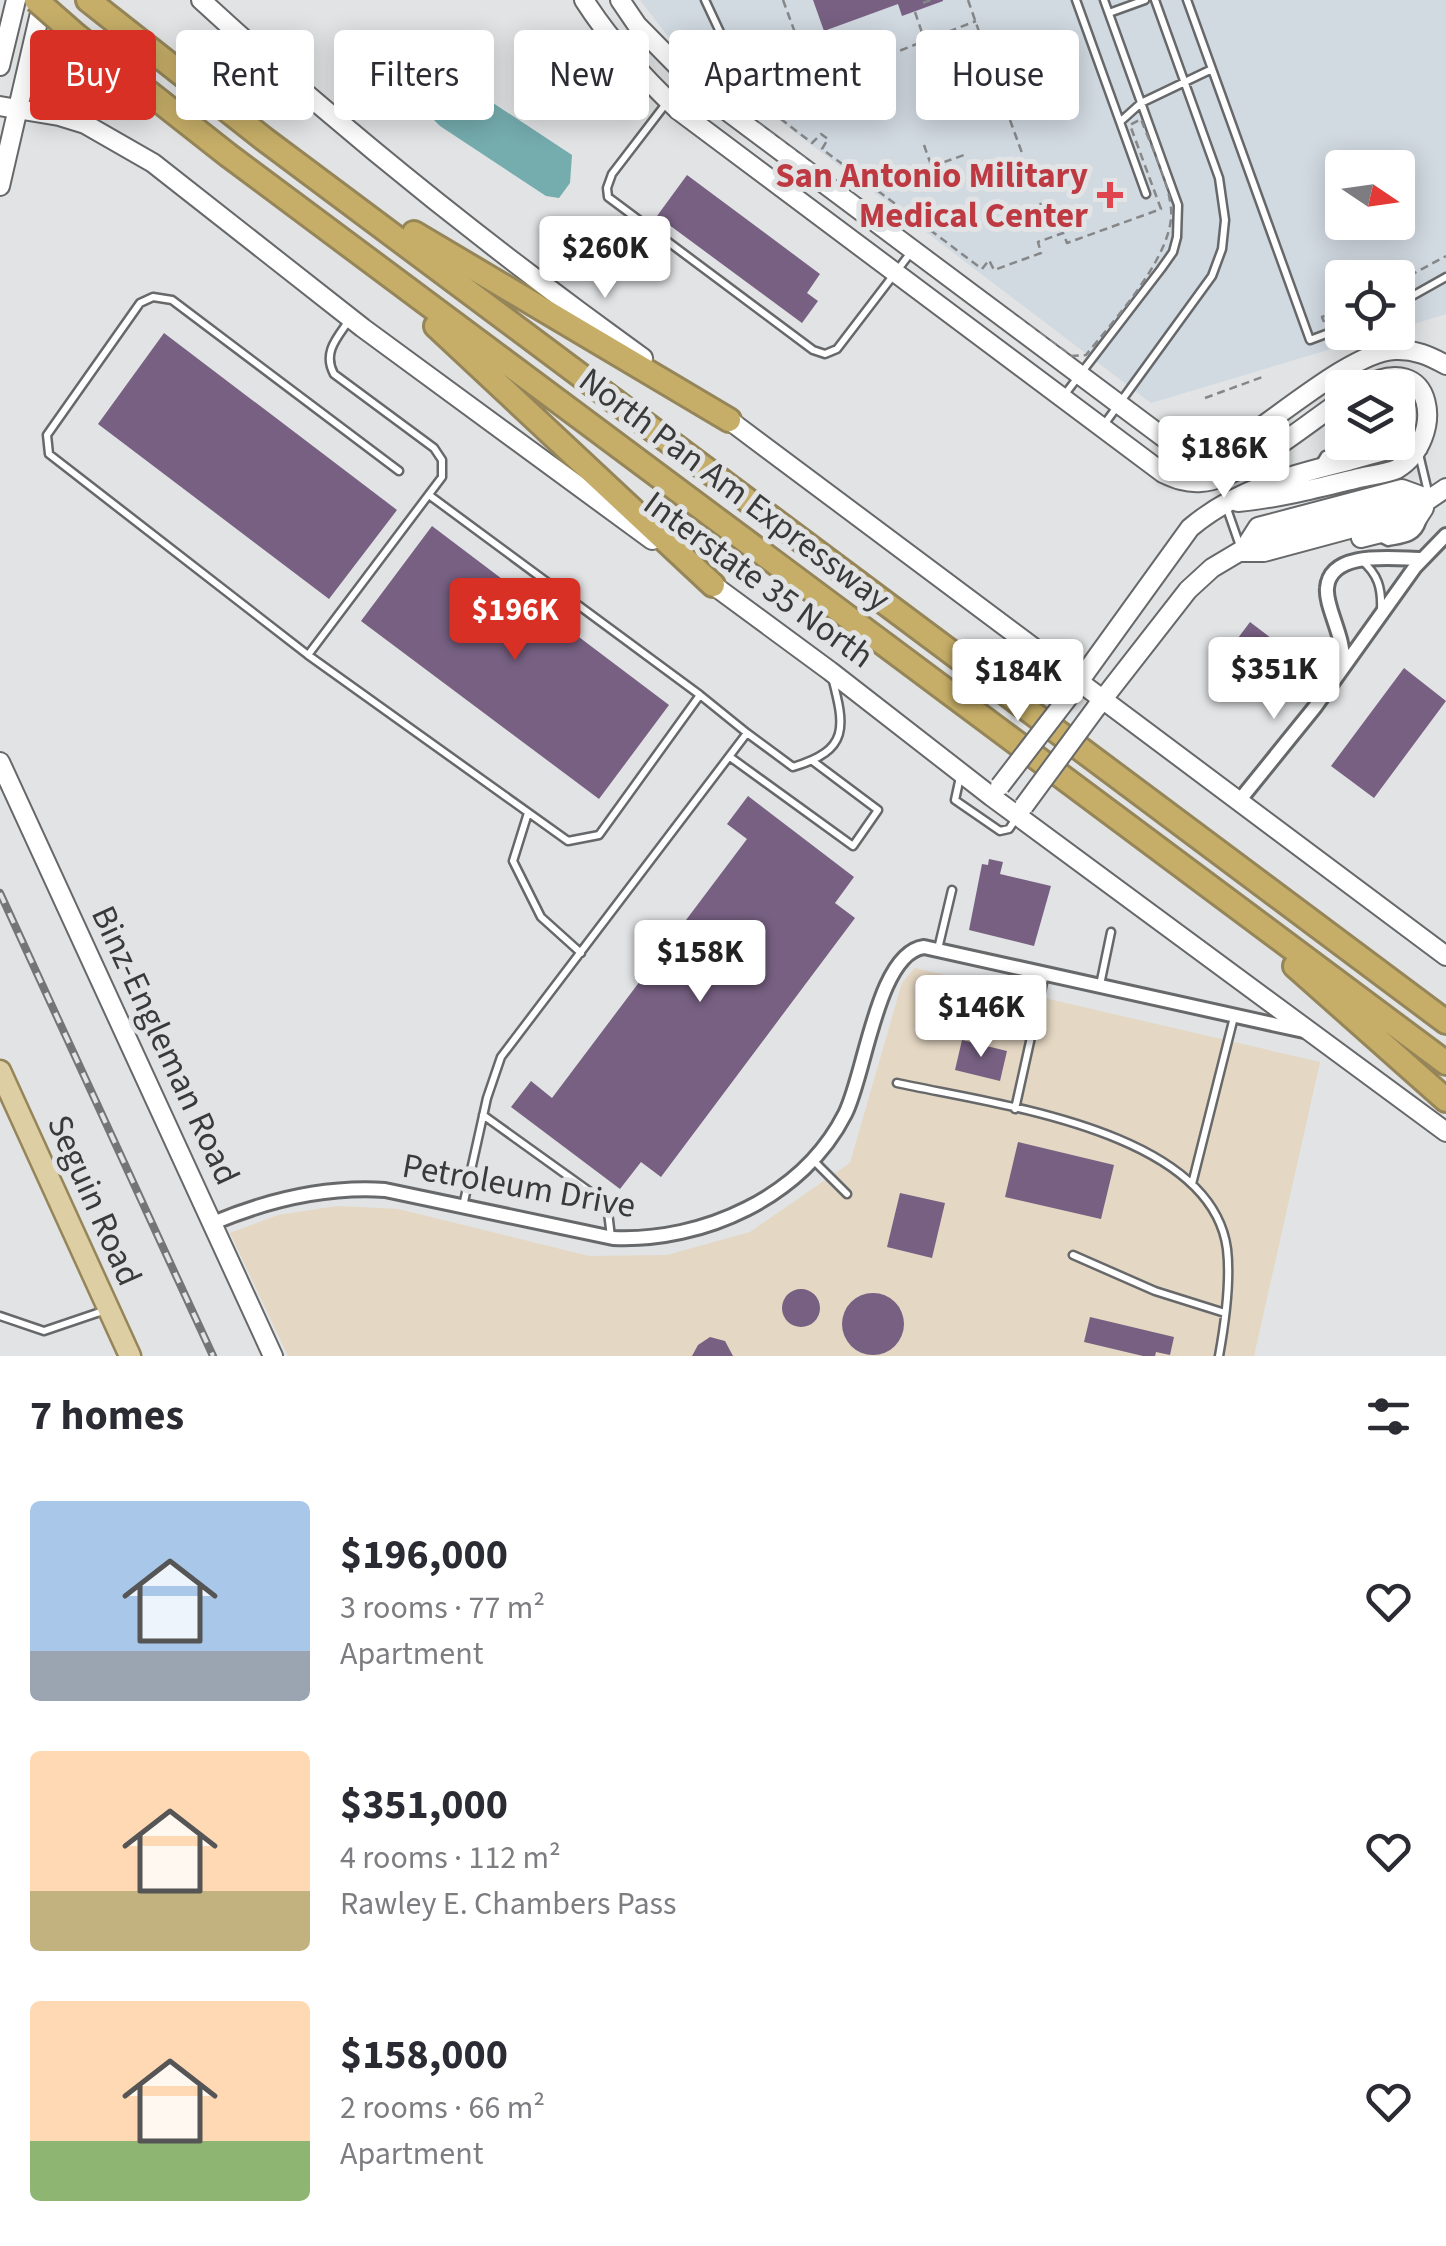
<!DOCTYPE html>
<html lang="en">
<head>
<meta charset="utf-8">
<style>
	body { margin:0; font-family:"Source Sans 3",sans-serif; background:#f7f7f7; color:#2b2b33; height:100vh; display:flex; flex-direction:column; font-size:38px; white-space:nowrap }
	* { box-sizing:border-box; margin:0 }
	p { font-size:32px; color:#7c7c81 }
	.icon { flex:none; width:55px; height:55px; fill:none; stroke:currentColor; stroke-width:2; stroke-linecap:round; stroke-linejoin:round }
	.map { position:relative; height:1356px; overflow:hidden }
	.panel { display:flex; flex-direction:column; background:#fff; flex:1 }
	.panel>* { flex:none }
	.hud { position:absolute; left:30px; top:30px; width:1388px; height:90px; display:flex; gap:20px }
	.needle { width:65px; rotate:103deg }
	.fabs { position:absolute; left:1325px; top:150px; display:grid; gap:20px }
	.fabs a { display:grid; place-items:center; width:90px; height:90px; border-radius:10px; background:#fff; box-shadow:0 5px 25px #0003; font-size:50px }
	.price { position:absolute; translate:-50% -85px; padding:0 22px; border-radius:10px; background:#fff; color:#222; font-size:32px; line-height:65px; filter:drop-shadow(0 2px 5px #0008) }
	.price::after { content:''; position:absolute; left:50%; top:60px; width:30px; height:22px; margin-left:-15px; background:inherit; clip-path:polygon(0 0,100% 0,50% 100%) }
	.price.selected { background:#d93025; color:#fff }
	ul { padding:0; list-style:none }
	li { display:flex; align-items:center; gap:30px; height:250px; padding:0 30px }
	li span { display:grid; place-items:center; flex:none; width:280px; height:200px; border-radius:10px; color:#555 }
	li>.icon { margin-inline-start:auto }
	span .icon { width:120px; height:120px; fill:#fffc; stroke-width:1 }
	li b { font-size:42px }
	h2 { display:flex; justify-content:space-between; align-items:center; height:120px; padding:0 30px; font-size:42px }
	.tag { padding:0 35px; border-radius:10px; background:#fff; box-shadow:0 5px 25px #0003; font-size:35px; line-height:90px }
	.tag.selected { background:#d93025; color:#fff }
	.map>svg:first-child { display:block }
</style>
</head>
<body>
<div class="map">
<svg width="1446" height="1356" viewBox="0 0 1446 1356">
	<rect width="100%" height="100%" fill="#e1e3e4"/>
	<!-- built -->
	<path fill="#d1d9e1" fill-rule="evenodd" d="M640,0H1446V314L1398,329V278H1342V332L1384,333L1151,403L667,35ZM1342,168H1398V222H1342Z"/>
	<!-- industrial -->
	<path fill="#e4d7c3" d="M915,968L1320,1062L1254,1356H288L230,1233L278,1215L337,1206L398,1209L589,1256L667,1255L750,1232L850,1163L902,983Z"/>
	<!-- water -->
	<path fill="#75acae" d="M455,95L487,99L572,155L570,183L559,198L546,196L440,126L426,112L424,102Z"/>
	<!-- building -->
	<path fill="#776082" d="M813,0H943V1L902,16L898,4L824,31Z
		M687,175L820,274L807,293L818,301L802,323L657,216Z
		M164,333L397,510L329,599L98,424Z
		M432,526L669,705L599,799L361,621Z
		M1250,622L1284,648L1266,672L1232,646Z
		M1404,668L1446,701L1374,798L1331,766Z
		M748,796L854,877L835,903L855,918L661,1177L641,1162L620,1189L511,1107L531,1081L552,1098L747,839L727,824Z
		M989,859L1003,862L1000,874L1051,886L1034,946L969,930L982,864L988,865Z
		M962,1040L1007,1051L1000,1081L955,1070Z
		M1018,1142L1114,1165L1101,1219L1005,1197Z
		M900,1193L945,1203L932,1258L887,1247Z
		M782 1308a19 19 0 1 1 38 0a19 19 0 1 1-38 0Z
		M842 1324a31 31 0 1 1 62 0a31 31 0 1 1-62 0Z
		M1090,1317L1174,1337L1170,1355L1156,1352L1155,1356H1143L1084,1342Z
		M710,1337L725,1341L733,1356H692L698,1345Z"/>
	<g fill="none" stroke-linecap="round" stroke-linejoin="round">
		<defs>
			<path id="lane" d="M705,0L727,47L668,101L612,174L607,188L608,197L813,350L825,354L837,349L912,251
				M1076,0L1146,194
				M1187,0L1310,340L1342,328
				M1109,13L1145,0
				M1121,121L1141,103L1212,69
				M1398,304L1446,277
				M350,319C338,337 322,352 334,374L434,448L442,460V477L308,655L568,841L599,835L700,695L429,495
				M1062,398L1161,269L1173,252L1177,237L1178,205L1104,0
				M1103,426L1212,276L1222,249L1225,220L1219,178L1155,0
				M1419,454L1429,496
				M1319,465L1325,455L1360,447L1370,450
				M1226,506L1240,546
				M1380,538L1388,542C1403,539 1417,539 1422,522
				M1361,560C1378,574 1382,588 1381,610
				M308,655L49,454L47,435L140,303L153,297L172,300L399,471
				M700,695L747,733
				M730,757L853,846L878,810L814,762
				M960,777L955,800L1000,831L1009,829L1017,817
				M528,813L513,861L541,917L581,953
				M938,949L952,890
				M1100,985L1111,932
				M897,1083C992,1104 1211,1129 1227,1249C1231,1283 1225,1323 1219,1356
				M1015,1109L1045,974
				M483,1115L607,1204L611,1237
				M813,1160L847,1194
				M1192,1184L1234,1017
				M463,1206L487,1098L501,1057L747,733L793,767C850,750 845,727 832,677
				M1073,1255L1155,1291L1225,1313
				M0,1316L44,1331L103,1311"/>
			<path id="street" d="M1343,664C1345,637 1325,607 1327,588C1330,549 1396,559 1422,559
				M1239,801L1315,707L1415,567L1446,535
				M213,1223C268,1200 325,1186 385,1190L613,1238C703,1242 803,1197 845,1114C865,1076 877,953 924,947L1304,1031"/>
			<path id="secondary" d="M201,0C341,129 489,247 643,358
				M584,0C611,42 642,76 678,110L1163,473C1176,479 1186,483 1201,482C1240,480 1308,423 1342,400
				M620,0L637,25L707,96L1175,446L1200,457L1222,453C1266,429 1349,352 1395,350C1414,349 1430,356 1446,365
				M0,66L16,0
				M0,106L59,116L85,124L153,163L363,328L652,540
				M0,186L43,0
				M721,414L1446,956
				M1238,502C1280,498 1318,488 1359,478C1371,475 1386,474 1397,469C1446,440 1436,345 1361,388
				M1361,538L1413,525L1424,508
				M1244,549L1258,527L1402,489L1424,497
				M1242,552H1264L1409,513L1446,488
				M705,579L830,671L992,797L1446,1132
				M1073,690L1190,528C1236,489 1291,475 1348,461C1373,454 1392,447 1418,448
				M1096,708L1188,590L1212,568L1259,540L1405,501L1429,499
				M0,762L273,1356"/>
			<path id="primary" d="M0,1071L130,1356"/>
			<path id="highway" d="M88,0L264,139L1446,1022
				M77,36L228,155L1446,1063
				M414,233L729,420
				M436,326L713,585
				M1295,966L1446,1100"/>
		</defs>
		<!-- lane casing -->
		<use href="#lane" stroke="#67686a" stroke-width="11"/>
		<!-- street casing -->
		<use href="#street" stroke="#67686a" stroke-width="18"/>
		<!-- secondary casing -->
		<use href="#secondary" stroke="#67686a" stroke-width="22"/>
		<!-- primary casing -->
		<use href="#primary" stroke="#958558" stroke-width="25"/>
		<!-- highway casing -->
		<use href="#highway" stroke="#958558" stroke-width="28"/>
		<!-- path -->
		<path stroke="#868788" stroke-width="2.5" stroke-dasharray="8 5" stroke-linecap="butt" d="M783,0L814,84L976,21
			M968,0L990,63
			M923,3L931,0
			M915,12L937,77
			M726,58L735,62L757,87L751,96L812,143L821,134L828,139L822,149L982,269L989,260L994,270L1041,253L1038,242L1063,233L1067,243L1161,209L1130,125L1141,119C1151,147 1168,178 1171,208C1176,253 1114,320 1086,355L1072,356L983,293L709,86L706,78L709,71Z
			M996,81L1004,104
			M924,82L931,102
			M1010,120L1022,153
			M924,145L931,165
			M907,175L967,154
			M1022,179L1030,176L1034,187
			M1040,203L1046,221
			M1398,282L1446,256
			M1324,322L1322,317L1342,308
			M1205,398L1265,376"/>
		<!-- lane -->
		<use href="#lane" stroke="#fff" stroke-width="6"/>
		<!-- street -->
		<use href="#street" stroke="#fff" stroke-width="12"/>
		<!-- secondary -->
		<use href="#secondary" stroke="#fff" stroke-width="18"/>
		<!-- primary -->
		<use href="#primary" stroke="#ddcea4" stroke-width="20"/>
		<!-- highway -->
		<use href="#highway" stroke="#c6ae68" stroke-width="22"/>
		<defs>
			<path id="rail" d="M0,893L213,1356"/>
		</defs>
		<!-- rail casing -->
		<use href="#rail" stroke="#747576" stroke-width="8"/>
		<!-- rail -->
		<use href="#rail" stroke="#e1e3e4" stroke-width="4" stroke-dasharray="11" stroke-linecap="butt"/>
		<defs>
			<path id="secondary-bridge" d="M1000,786L1073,691
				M1024,806L1096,708"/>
			<path id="highway-bridge" d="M36,0L77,36"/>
		</defs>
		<!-- secondary-bridge casing -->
		<use href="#secondary-bridge" stroke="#67686a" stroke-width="22" stroke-linecap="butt"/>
		<!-- highway-bridge casing -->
		<use href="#highway-bridge" stroke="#958558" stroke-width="28" stroke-linecap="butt"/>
		<!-- secondary-bridge -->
		<use href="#secondary-bridge" stroke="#fff" stroke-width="18"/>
		<!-- highway-bridge -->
		<use href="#highway-bridge" stroke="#c6ae68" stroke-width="22"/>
	</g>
	<!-- markers -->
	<path fill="#e0444e" stroke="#e1e3e4" stroke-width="4" d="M1105 180h10v10h10v10h-10v10h-10v-10h-10v-10h10z"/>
	<g text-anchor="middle" stroke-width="10" stroke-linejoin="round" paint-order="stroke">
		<!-- health labels -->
		<g font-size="35" font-weight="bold" fill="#be3a42" stroke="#e1e3e4" text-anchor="end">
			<text x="1088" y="187">San Antonio Military<tspan x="1088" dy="40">Medical Center</tspan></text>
		</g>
		<!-- street labels -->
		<g font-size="35" fill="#3a3a3b" stroke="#e1e3e4">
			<text transform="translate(735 489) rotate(37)" y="12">North Pan Am Expressway</text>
			<text transform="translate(759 579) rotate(36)" y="12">Interstate 35 North</text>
			<text transform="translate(166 1045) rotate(65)" y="12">Binz-Engleman Road</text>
			<text transform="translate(519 1185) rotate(10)" y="12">Petroleum Drive</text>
			<text transform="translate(95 1200) rotate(66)" y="12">Seguin Road</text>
		</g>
	</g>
</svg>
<div class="fabs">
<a><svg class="needle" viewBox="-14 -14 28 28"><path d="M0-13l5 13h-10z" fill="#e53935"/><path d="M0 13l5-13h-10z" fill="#7c7c81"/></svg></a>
<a><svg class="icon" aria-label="locate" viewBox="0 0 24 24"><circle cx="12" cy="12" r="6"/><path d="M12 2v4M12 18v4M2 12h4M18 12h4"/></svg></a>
<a><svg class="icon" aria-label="layers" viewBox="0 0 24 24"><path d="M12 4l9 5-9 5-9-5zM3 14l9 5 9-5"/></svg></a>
</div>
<b class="price" style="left:605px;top:301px">$260K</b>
<b class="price" style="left:1224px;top:501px">$186K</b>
<b class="price selected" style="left:515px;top:663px">$196K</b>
<b class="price" style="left:1274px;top:722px">$351K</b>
<b class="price" style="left:1018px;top:724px">$184K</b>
<b class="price" style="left:700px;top:1005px">$158K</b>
<b class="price" style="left:981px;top:1060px">$146K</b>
<div class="hud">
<a class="tag selected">Buy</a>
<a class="tag">Rent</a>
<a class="tag">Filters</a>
<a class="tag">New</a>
<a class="tag">Apartment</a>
<a class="tag">House</a>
</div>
</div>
<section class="panel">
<h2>7 homes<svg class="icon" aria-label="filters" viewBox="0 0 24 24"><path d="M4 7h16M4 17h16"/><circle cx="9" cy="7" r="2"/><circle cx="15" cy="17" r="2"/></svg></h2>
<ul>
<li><span style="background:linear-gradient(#a9c7e8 75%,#9aa5b1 0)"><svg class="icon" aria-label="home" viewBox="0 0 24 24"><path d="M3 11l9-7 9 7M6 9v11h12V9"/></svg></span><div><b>$196,000</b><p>3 rooms · 77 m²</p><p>Apartment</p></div><svg class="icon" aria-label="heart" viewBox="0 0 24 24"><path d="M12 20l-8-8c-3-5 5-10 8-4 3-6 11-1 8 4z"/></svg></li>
<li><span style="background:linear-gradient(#ffd9b3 70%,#c2b280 0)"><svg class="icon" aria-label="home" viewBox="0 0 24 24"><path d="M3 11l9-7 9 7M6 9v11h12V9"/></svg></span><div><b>$351,000</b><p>4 rooms · 112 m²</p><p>Rawley E. Chambers Pass</p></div><svg class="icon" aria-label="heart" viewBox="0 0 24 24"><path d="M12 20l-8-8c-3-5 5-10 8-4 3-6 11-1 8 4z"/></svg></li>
<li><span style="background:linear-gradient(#ffd9b3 70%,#8fb573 0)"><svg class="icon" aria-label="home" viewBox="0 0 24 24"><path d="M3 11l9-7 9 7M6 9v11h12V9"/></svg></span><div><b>$158,000</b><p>2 rooms · 66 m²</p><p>Apartment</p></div><svg class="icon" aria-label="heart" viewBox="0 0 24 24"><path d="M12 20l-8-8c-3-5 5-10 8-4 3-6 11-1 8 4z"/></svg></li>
</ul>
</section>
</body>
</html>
